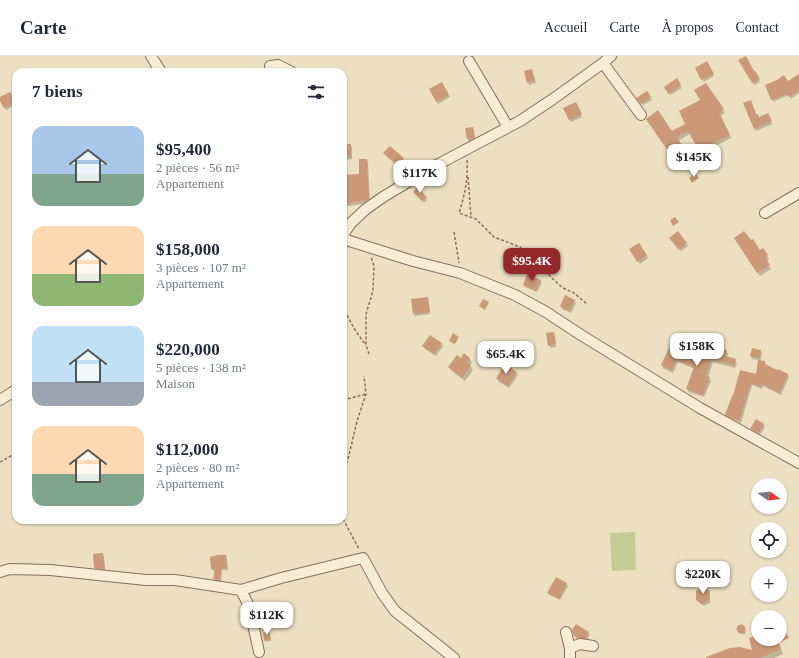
<!DOCTYPE html>
<html lang="fr">
<head>
<meta charset="utf-8">
<style>
	body { margin:0; font-family:Georgia,serif; background:#f6f6f7; color:#1f2937; height:100vh; display:flex; flex-direction:column; font-size:15px; white-space:nowrap }
	* { box-sizing:border-box; margin:0 }
	p { font-size:13px; color:#747a83 }
	.icon { flex:none; width:22px; height:22px; fill:none; stroke:currentColor; stroke-width:2; stroke-linecap:round; stroke-linejoin:round }
	.map { position:relative; flex:1; overflow:hidden }
	.drawer { position:absolute; left:12px; top:12px; width:335px; height:456px; display:flex; flex-direction:column; background:#fff; border-radius:12px; box-shadow:0 1px 3px #0004 }
	.drawer>* { flex:none }
	.needle { width:26px; rotate:104deg }
	.tools { position:absolute; left:751px; top:422px; display:grid; gap:8px }
	.tools a { display:grid; place-items:center; width:36px; height:36px; border-radius:50%; background:#fff; box-shadow:0 1px 3px #0004; font-size:20px }
	.price { position:absolute; translate:-50% -34px; padding:0 9px; border-radius:8px; background:#fff; color:#222; font-size:13px; line-height:26px; filter:drop-shadow(0 1px 2px #0008) }
	.price::after { content:''; position:absolute; left:50%; top:24px; width:12px; height:9px; margin-left:-6px; background:inherit; clip-path:polygon(0 0,100% 0,50% 100%) }
	.price.selected { background:#94292b; color:#fff }
	ul { padding:0; list-style:none }
	li { display:flex; align-items:center; gap:12px; height:100px; padding:0 20px }
	li span { display:grid; place-items:center; flex:none; width:112px; height:80px; border-radius:12px; color:#555 }
	li>.icon { margin-inline-start:auto }
	span .icon { width:48px; height:48px; fill:#fffc; stroke-width:1 }
	li b { font-size:17px }
	h2 { display:flex; justify-content:space-between; align-items:center; height:48px; padding:0 20px; font-size:17px }
	header { display:flex; align-items:center; gap:24px; box-sizing:border-box; height:56px; padding:0 20px; background:#fff; border-bottom:1px solid #e0e1e3 }
	header strong { font-size:19px }
	nav { display:flex; gap:22px; margin-inline-start:auto; font-size:14px }
	.map>svg:first-child { display:block }
</style>
</head>
<body>
<header>
<strong>Carte</strong>
<nav><a>Accueil</a><a>Carte</a><a>À propos</a><a>Contact</a></nav>
</header>
<div class="map">
<svg width="799" height="602" viewBox="0 0 799 602">
	<rect width="100%" height="100%" fill="#eddfc1"/>
	<!-- pitch -->
	<path fill="#c5cb95" d="M635,476L636,514L612,515L610,477Z"/>
	<!-- shadow -->
	<path fill="#0003" d="M707,7L714,20L704,26L696,12Z
		M532,14L536,27L529,29L528,26Z
		M747,16L754,17L755,16L760,26L754,29Z
		M799,20V37L791,43L789,39L773,46L767,30L788,27Z
		M677,24L682,32L670,39L665,31Z
		M442,27L450,41L438,48L430,33Z
		M706,28L725,57L720,60L731,82L714,91L716,93L702,100L691,77L678,85L685,96L675,104L649,67L672,76L686,68L702,44Z
		M10,37L16,48L6,54L0,42Z
		M647,37L652,44L643,49L638,42Z
		M744,47L759,62L769,60L772,68L756,75Z
		M576,48L582,61L571,66L565,53Z
		M472,72L474,74L475,84L469,85L468,83L466,73Z
		M344,89H350L352,91V103L346,104L344,101Z
		M384,97L403,103L404,105L399,111L386,100Z
		M367,104L368,106L370,146L367,147L343,151V133L361,119Z
		M415,138L426,142L427,144L424,147Z
		M343,162L345,165L343,168Z
		M672,184L686,187L688,190L681,195Z
		M737,186L760,195L763,193L769,203L766,205L771,213L760,220Z
		M639,188L648,202L640,208L630,194Z
		M540,225L542,227L537,236L525,231L524,229Z
		M566,240L574,245L576,247L571,257L562,253L561,250Z
		M412,244H428L430,258L415,260L414,258Z
		M555,280L556,291L551,292L549,289Z
		M441,288L443,290L436,300L425,293L423,290Z
		M752,293L761,295L762,297L760,305L765,306L766,309L778,316V314L788,319L789,321L781,339L763,330L762,333L752,329L741,367L728,361L726,358L757,319L759,304L752,303L751,300Z
		M726,295L728,298L727,302L735,304L737,307L735,312L713,306L708,322L711,325L704,341L689,336L687,333L695,313L678,306L673,317L663,312L662,309L680,296L681,299L701,307Z
		M464,299L470,303L472,307L470,309L473,314L465,325L452,315L449,311L461,303Z
		M516,317L518,319L509,332L498,325L497,322Z
		M756,365L764,369L765,371L760,379L753,375L752,373Z
		M16,414V421L13,417Z
		M102,498L104,500L105,515L96,514L95,512Z
		M225,500L227,502L228,514H222L221,526L216,525L214,523L216,515H213L212,513L211,502Z
		M566,528L568,530L560,544L550,539L548,537Z
		M709,536L710,538V547L704,550L698,546L697,543Z
		M740,571H743L746,575L745,578H741L738,573Z
		M588,577L590,579L587,584H580L576,582L575,579Z
		M270,579L271,585L267,586L265,584Z
		M758,580V583H767L768,587L779,588L783,598L774,602H714L753,595Z"/>
	<!-- building -->
	<path fill="#cb9977" d="M746,0L754,15H755L760,23L752,27L738,4Z
		M707,5L714,18L701,24L695,12Z
		M532,13L535,24L527,27L524,15Z
		M799,18V35L789,41L787,38L771,44L765,29L777,24L784,19L788,25Z
		M677,22L681,29L668,38L664,31Z
		M442,26L449,39L436,46L429,33Z
		M706,27L724,53L719,56L730,79L713,87L715,89L700,97L688,75L677,81L684,93L672,101L646,63L658,54L672,75L685,68L679,55L700,44L694,34Z
		M647,35L651,41L641,48L636,42Z
		M10,36L16,46L4,52L0,45V41Z
		M751,44L756,58H758L759,61L768,57L772,65L754,73L743,47Z
		M576,46L582,58L569,64L563,52Z
		M473,71L475,82L467,83L465,72Z
		M343,88H351V101H343Z
		M390,90L404,102L397,109L383,97Z
		M359,103H367L369,143L367,144L343,148V119L359,118Z
		M695,117L699,122L692,127L689,122Z
		M417,131L427,141L422,145L413,136Z
		M675,161L679,166L673,170L670,164Z
		M678,175L687,187L679,194L669,182Z
		M744,175L751,184L753,183L760,194L763,192L768,199L765,201L770,209L757,217L734,182Z
		M639,187L647,199L637,206L629,193Z
		M527,218L541,224L536,235L523,229Z
		M565,239L575,244L569,255L560,250Z
		M428,241L430,256L413,258L411,243Z
		M483,243L489,246L485,254L479,250Z
		M554,276L556,288L548,290L546,277Z
		M453,277L459,281L455,288L449,285Z
		M430,279L442,287L434,298L422,290Z
		M670,290L680,296L679,298L700,306L704,293L718,297L719,292L727,294L725,300L736,303L734,309L711,303L706,320L710,321L703,339L686,333L694,311L676,304L672,314L661,309Z
		M752,292L761,294L760,302L750,300Z
		M464,297L470,302L467,306L471,309L462,322L448,311L457,299L461,302Z
		M758,304L765,305V308L777,314L778,313L788,318L779,337L762,328L761,331L751,327L739,365L731,362L725,359L732,340H733L740,314L756,318Z
		M505,308L517,316L508,330L496,322Z
		M756,363L764,368L759,377L750,373Z
		M103,497L105,513L94,512L93,498Z
		M218,499H226L227,512H222L220,524L213,523L215,513H211L210,501Z
		M556,521L567,527L559,543L547,537Z
		M703,531L710,535L709,544L702,548L696,544V535Z
		M576,568L589,576L586,582H578L574,580L572,574Z
		M736.5 573a4.5 4.5 0 1 1 9 0a4.5 4.5 0 1 1-9 0Z
		M785,574L789,582L780,586V576Z
		M269,575L271,583L264,585L263,577Z
		M758,579V583H767V586L777,583L781,593L760,602H706V601L730,592L740,591L752,594L749,582Z"/>
	<g fill="none" stroke-linecap="round" stroke-linejoin="round">
		<defs>
			<path id="minor" d="M151,0L161,16
				M469,5L508,71
				M603,7L641,59
				M270,10L278,9L292,16
				M765,157L799,137
				M343,179L351,167L366,153L383,141L431,112L520,65L553,43L603,7L611,0
				M343,183L413,205L460,217L515,239L546,256L581,279L700,352L799,407
				M0,344L16,334
				M0,516L10,513L50,514L146,524H175L241,534L281,522L363,502L382,537L395,555L454,602
				M241,534L249,550L259,596
				M566,576L570,592V602
				M570,592L580,588L593,590"/>
		</defs>
		<!-- minor casing -->
		<use href="#minor" stroke="#867059" stroke-width="12"/>
		<!-- path -->
		<path stroke="#867059" stroke-width="1.5" stroke-dasharray="3 2" stroke-linecap="butt" d="M467,104C468,124 465,138 459,157L476,163L494,181L520,191L526,198L530,200L555,225L563,232L574,237L587,248
			M468,121L471,161
			M454,176L459,207
			M343,250C349,264 356,277 366,289
			M369,298L366,289V258L373,235L374,210L371,201
			M343,344L366,338
			M0,406L16,397
			M343,417L349,399L357,365L366,338L364,320
			M343,463L359,493"/>
		<!-- minor -->
		<use href="#minor" stroke="#f8edd4" stroke-width="10"/>
	</g>
</svg>
<div class="tools">
<a><svg class="needle" viewBox="-14 -14 28 28"><path d="M0-13l5 13h-10z" fill="#e53935"/><path d="M0 13l5-13h-10z" fill="#747a83"/></svg></a>
<a><svg class="icon" aria-label="locate" viewBox="0 0 24 24"><circle cx="12" cy="12" r="6"/><path d="M12 2v4M12 18v4M2 12h4M18 12h4"/></svg></a>
<a>+</a>
<a>−</a>
</div>
<b class="price" style="left:694px;top:122px">$145K</b>
<b class="price" style="left:420px;top:138px">$117K</b>
<b class="price selected" style="left:532px;top:226px">$95.4K</b>
<b class="price" style="left:697px;top:311px">$158K</b>
<b class="price" style="left:506px;top:319px">$65.4K</b>
<b class="price" style="left:703px;top:539px">$220K</b>
<b class="price" style="left:267px;top:580px">$112K</b>
<section class="drawer">
<h2>7 biens<svg class="icon" aria-label="filters" viewBox="0 0 24 24"><path d="M4 7h16M4 17h16"/><circle cx="9" cy="7" r="2"/><circle cx="15" cy="17" r="2"/></svg></h2>
<ul>
<li><span style="background:linear-gradient(#a9c7e8 60%,#7fa58c 0)"><svg class="icon" aria-label="home" viewBox="0 0 24 24"><path d="M3 11l9-7 9 7M6 9v11h12V9"/></svg></span><div><b>$95,400</b><p>2 pièces · 56 m²</p><p>Appartement</p></div></li>
<li><span style="background:linear-gradient(#ffd9b3 60%,#8fb573 0)"><svg class="icon" aria-label="home" viewBox="0 0 24 24"><path d="M3 11l9-7 9 7M6 9v11h12V9"/></svg></span><div><b>$158,000</b><p>3 pièces · 107 m²</p><p>Appartement</p></div></li>
<li><span style="background:linear-gradient(#bfe0f5 70%,#9aa5b1 0)"><svg class="icon" aria-label="home" viewBox="0 0 24 24"><path d="M3 11l9-7 9 7M6 9v11h12V9"/></svg></span><div><b>$220,000</b><p>5 pièces · 138 m²</p><p>Maison</p></div></li>
<li><span style="background:linear-gradient(#ffd9b3 60%,#7fa58c 0)"><svg class="icon" aria-label="home" viewBox="0 0 24 24"><path d="M3 11l9-7 9 7M6 9v11h12V9"/></svg></span><div><b>$112,000</b><p>2 pièces · 80 m²</p><p>Appartement</p></div></li>
</ul>
</section>
</div>
</body>
</html>
